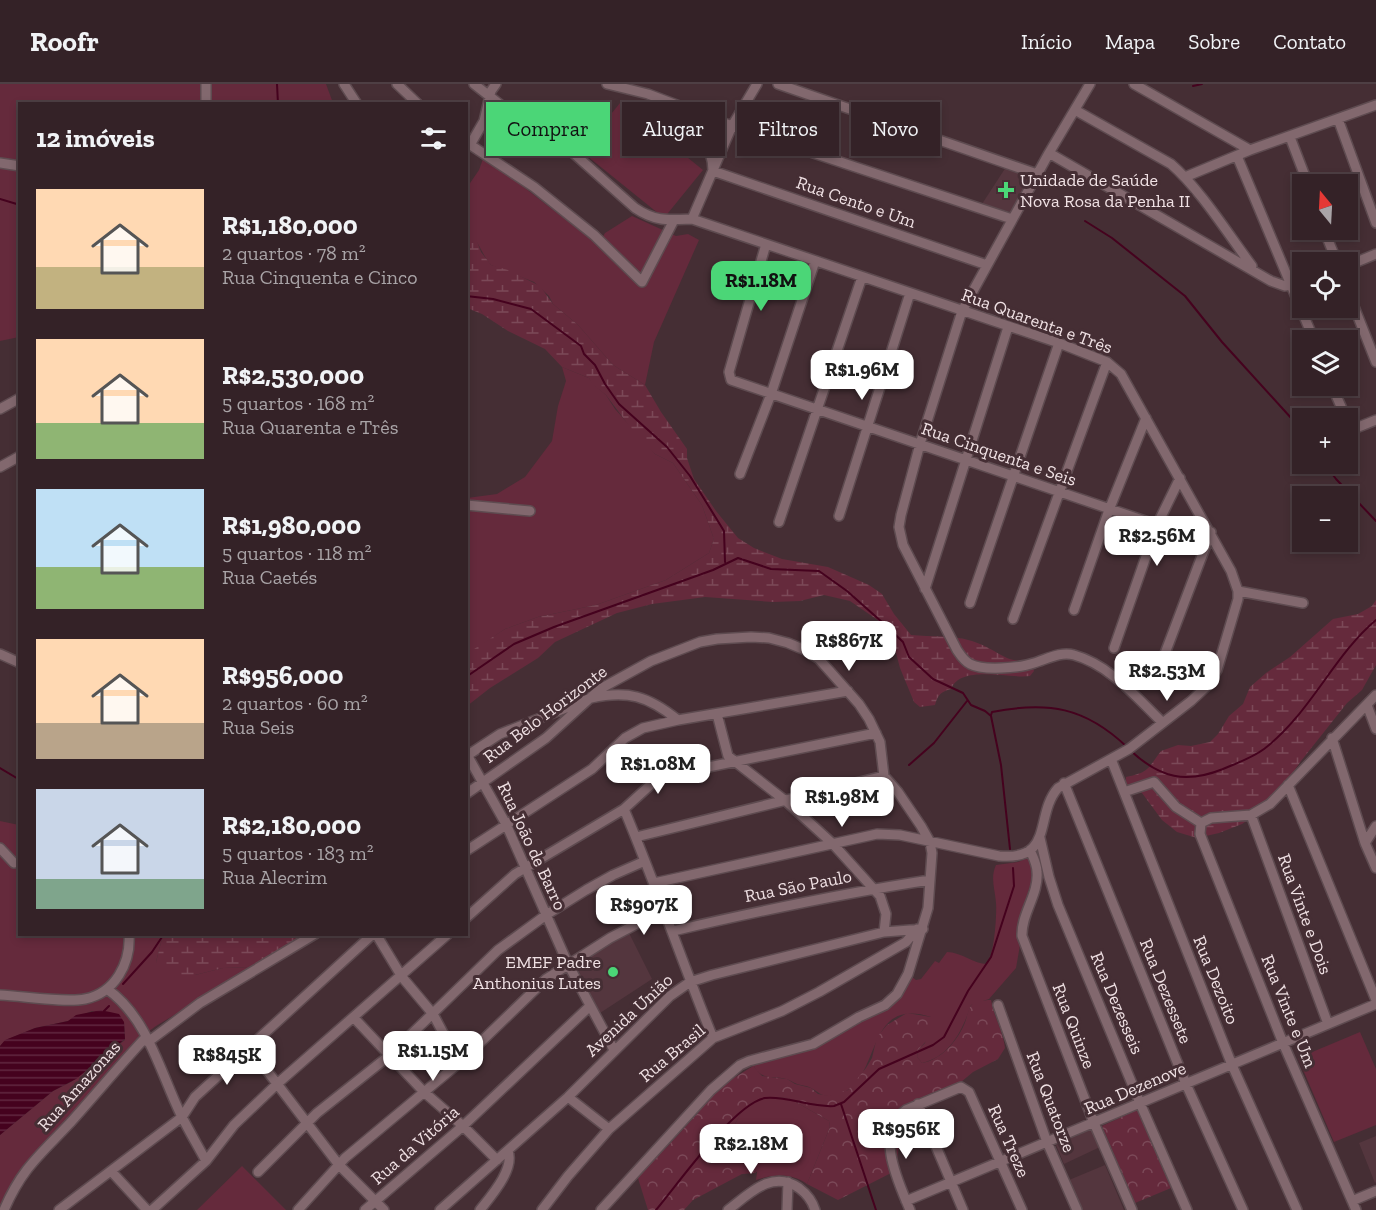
<!DOCTYPE html>
<html lang="pt">
<head>
<meta charset="utf-8">
<style>
	body { margin:0; font-family:"Zilla Slab",serif; background:#3c2a2f; color:#f1f3f6; height:100vh; display:flex; flex-direction:column; font-size:22px; white-space:nowrap }
	* { box-sizing:border-box; margin:0 }
	p { font-size:20px; color:#a9a4a7 }
	.icon { flex:none; width:33px; height:33px; fill:none; stroke:currentColor; stroke-width:2; stroke-linecap:round; stroke-linejoin:round }
	.map { position:relative; flex:1; overflow:hidden }
	.drawer { position:absolute; left:18px; top:18px; width:450px; height:834px; display:flex; flex-direction:column; background:#342227; border-radius:0px; box-shadow:0 3px 9px #0003,0 0 0 2px #4e3f44 }
	.drawer>* { flex:none }
	.top-card { position:absolute; left:486px; top:18px; width:570px; height:54px; display:flex; gap:12px }
	.needle { width:39px; rotate:342deg }
	.tools { position:absolute; left:1292px; top:90px; display:grid; gap:12px }
	.tools a { display:grid; place-items:center; width:66px; height:66px; border-radius:0px; background:#342227; box-shadow:0 3px 9px #0003,0 0 0 2px #4e3f44; font-size:30px }
	.price { position:absolute; translate:-50% -51px; padding:0 14px; border-radius:12px; background:#fff; color:#222; font-size:20px; line-height:39px; filter:drop-shadow(0 2px 3px #0008) }
	.price::after { content:''; position:absolute; left:50%; top:36px; width:18px; height:14px; margin-left:-9px; background:inherit; clip-path:polygon(0 0,100% 0,50% 100%) }
	.price.active { background:#4bd677; color:#111 }
	ul { padding:0; list-style:none }
	li { display:flex; align-items:center; gap:18px; height:150px; padding:0 18px }
	li span { display:grid; place-items:center; flex:none; width:168px; height:120px; border-radius:0px; color:#555 }
	li>.icon { margin-inline-start:auto }
	span .icon { width:72px; height:72px; fill:#fffc; stroke-width:1 }
	li b { font-size:26px }
	h2 { display:flex; justify-content:space-between; align-items:center; height:72px; padding:0 18px; font-size:26px }
	.tag { padding:0 21px; border-radius:0px; background:#342227; box-shadow:0 3px 9px #0003,0 0 0 2px #4e3f44; font-size:21px; line-height:54px }
	.tag.active { background:#4bd677; color:#111 }
	header { display:flex; align-items:center; gap:36px; box-sizing:border-box; height:84px; padding:0 30px; background:#342227; border-bottom:2px solid #4e3f44 }
	header strong { font-size:28px }
	nav { display:flex; gap:33px; margin-inline-start:auto; font-size:21px }
	.map>svg:first-child { display:block }
</style>
</head>
<body>
<header>
<strong>Roofr</strong>
<nav><a>Início</a><a>Mapa</a><a>Sobre</a><a>Contato</a></nav>
</header>
<div class="map">
<svg width="1376" height="1126" viewBox="0 0 1376 1126">
	<defs>
		<pattern id="forest-crowns" width="20" height="18" patternUnits="userSpaceOnUse" patternTransform="scale(1.5)"><rect width="20" height="18" fill="#652a3c"/><path d="M2 6a3 3 0 1 1 6 0M12 15a3 3 0 1 1 6 0" fill="none" stroke="#7b4958"/></pattern>
		<pattern id="wetland-marsh" width="20" height="14" patternUnits="userSpaceOnUse" patternTransform="scale(1.5)"><rect width="20" height="14" fill="#652a3c"/><path d="M1 5h8M5 5V1M11 12h8M15 12V8" fill="none" stroke="#7b4958"/></pattern>
		<pattern id="water-rules" width="6" height="5" patternUnits="userSpaceOnUse" patternTransform="scale(1.5)"><rect width="6" height="5" fill="#45021e"/><path d="M0 2.5h6" fill="none" stroke="#60273f"/></pattern>
	</defs>
	<rect width="100%" height="100%" fill="#452e34"/>
	<!-- built -->
	<path fill="#54363e" d="M1006,83L1030,91L1010,128L982,120Z
		M629,849L652,895L600,929L575,880Z
		M1092,1045L1100,1063L1064,1080L1056,1061Z
		M1376,1052V1098L1375,1099L1359,1059Z
		M1105,1081L1124,1126H1082L1069,1096Z"/>
	<!-- grass -->
	<path fill="#652a3c" d="M0,0H326L333,19L20,20L19,253L0,257Z
		M620,19L703,86L664,134L581,67Z
		M684,27L726,42L717,70C709,52 699,40 684,27Z
		M484,72L598,161L605,149L632,132L676,152L688,150L699,156L654,258L645,301L613,281L578,241L553,220L549,212L534,198L491,181C481,170 479,155 467,148L466,105L479,86Z
		M562,283L589,294L593,300L606,311L615,325L655,370L673,379L702,421L714,455L709,469L666,496L596,521L538,533L505,545L467,571V414L497,410L525,393L552,357L558,322L566,297Z
		M0,737L19,741L20,850L163,851L156,878L195,891L223,884L254,883L156,942L137,956L0,1126V1051L53,1007L71,998L125,956L124,938L92,927L68,937L35,944L6,956L0,962Z
		M1039,769L1043,771L1045,787L1044,794L1034,796L1030,802L1024,821L1019,841L1020,861L1016,884L989,915L971,921C963,945 950,973 922,979L917,973L918,966L925,959L931,933C859,910 886,1007 830,1012C821,1013 816,1006 809,1003C803,1001 797,1001 791,997C777,989 766,1000 754,983L757,980C767,977 778,975 788,972C832,960 874,925 908,896L912,893L916,896L921,895L935,877L939,879L947,868C961,868 974,880 987,880C994,872 997,831 996,819C995,805 990,794 996,781L1018,778Z
		M1360,948L1376,985V1041L1334,1058L1298,974Z
		M771,1013L789,1014L829,1037L830,1043L807,1100C791,1089 774,1090 756,1096L757,1088L709,1079L707,1074L710,1069L735,1040L742,1027L751,1019Z
		M242,1082L286,1126H197Z"/>
	<!-- forest -->
	<path fill="url(#forest-crowns)" d="M988,916H991C994,933 1003,947 1005,964L998,975L973,988L961,998L937,1007L919,1025L900,1057L895,1087L838,1116L807,1100L830,1043L829,1037L789,1014L771,1013L751,1019L742,1027L735,1040L715,1062L708,1074L709,1079C725,1085 748,1069 756,1089L742,1090L693,1116L684,1126H648L637,1091L667,1063L698,1029L713,1007L758,979H759L754,983L762,992L787,995L795,1000L811,1004L818,1010L829,1012L848,1006L866,984L872,974L877,953L887,941L907,929L931,933L934,937L928,955L918,966L917,973L922,979C941,976 957,957 964,941C967,935 968,922 974,919C977,917 984,917 988,916Z
		M1137,1026L1171,1104L1135,1119L1102,1042Z"/>
	<!-- wetland -->
	<path fill="url(#wetland-marsh)" d="M467,148L475,152L481,168L491,181L508,186L540,202L553,220L578,241L613,281L645,301L661,328L687,365V374L694,395L716,427L738,454L754,464L782,475L828,483L869,501L882,510L894,530L911,551C931,553 952,551 972,557C985,561 995,568 1007,574C1017,579 1031,574 1034,587L1030,592C1009,595 961,580 951,605C941,608 938,610 935,621L920,623L914,618L900,584L891,550L882,539L850,517L824,511L800,517L773,518L705,513L652,520L617,529L555,558L538,574L490,604L467,622V571L471,567L505,545L538,533L596,521L666,496L709,469L714,455L702,421L673,379L655,370L639,355L606,311L592,300L589,294L562,283L545,265L508,247L482,230L467,224Z
		M1376,516V581L1362,606L1347,619L1301,677L1270,721L1242,740L1219,749L1197,754L1177,748L1162,736L1142,709L1126,702V693C1150,688 1147,685 1161,667L1178,661L1191,662L1210,658L1218,650L1229,632L1243,620L1250,603L1266,589L1290,573L1333,535L1358,530L1372,522Z
		M163,851H309L254,883L223,884L195,891H167L156,878Z"/>
	<!-- water -->
	<path fill="url(#water-rules)" d="M101,926L119,930L124,938L125,955L76,995L53,1007L0,1051V962L5,956L35,944L68,937L76,931Z"/>
	<g fill="none" stroke-linecap="round" stroke-linejoin="round">
		<!-- stream -->
		<path stroke="#45021e" stroke-width="2" d="M277,0L278,20
			M1193,2L1202,0
			M0,115L20,121
			M1085,137L1112,154L1185,212L1222,258L1302,346
			M466,212L493,215L531,225L581,262L584,270L595,281L605,300L619,320L667,363L690,392L724,447L725,478
			M1325,380L1336,395L1376,437
			M466,593L514,560L554,543L713,486L738,474L771,485L819,487L847,507L883,539L903,558L909,573L933,595L963,609L971,621L985,627L991,632L1001,681L1010,765
			M991,631L992,628C1048,617 1085,623 1127,663
			M1131,667C1160,694 1186,700 1223,685C1237,679 1252,674 1264,665C1310,630 1334,571 1376,536
			M909,681L934,659L967,617
			M0,684L20,696
			M123,900L152,868L164,850
			M104,927L109,922
			M841,1020L876,1126
			M656,1126C678,1100 734,1020 765,1014C784,1011 813,1024 834,1022L844,1018L879,985L933,961L944,953L968,907L991,873L1014,802L1013,784"/>
		<defs>
			<path id="minor" d="M344,0L357,20
				M397,0L418,20
				M474,0L521,37L549,50L562,59L635,124C656,138 668,136 692,135L1059,259L1107,278L1121,290L1231,487L1238,507V515L1217,586L1208,601L1191,617L1129,665L1058,704C1034,731 1055,777 999,772L900,751L877,750L654,799
				M607,0L648,10L732,42L1012,135
				M778,0L1037,90
				M1090,0L1049,69L962,227L920,360L901,431L899,443L903,461L957,566C961,572 964,577 970,580C983,587 1020,584 1034,579C1047,575 1061,567 1074,571C1110,581 1136,613 1162,638
				M1134,0L1250,66
				M206,20V0
				M674,22C693,41 713,58 713,87L987,181
				M1075,26L1171,80C1200,105 1228,150 1252,182
				M1338,35L1376,139
				M1290,53L1308,100
				M466,58L534,103L594,151L642,198L674,136
				M466,62L470,61L484,37L491,7L496,0
				M1049,69L1271,197L1285,202L1302,198
				M1237,72L1314,256
				M0,79L20,82
				M1185,93L1250,66L1376,21
				M692,135L732,42L757,0
				M1324,146L1337,178
				M766,160L729,288L731,296L1157,441
				M1347,182L1376,170
				M1347,205L1376,278
				M1332,302L1346,334
				M0,325L20,314
				M1347,337L1349,341L1356,344L1376,336
				M0,383L20,372
				M740,390L771,310L815,177
				M466,421L530,427
				M839,432L910,209
				M779,438L862,193
				M925,505L1008,243
				M1238,507L1303,519
				M970,519L1059,259
				M1074,526L1109,426L1146,334
				M1013,535L1107,278
				M1114,564L1157,441L1180,394
				M0,570L20,579
				M1164,572L1211,448
				M1367,621L1376,645
				M717,630L728,672L787,718L833,760L880,812L886,830L884,848
				M1332,654L1365,759L1376,784
				M466,669L506,740L568,880L614,966
				M468,671L500,650L591,614C628,606 648,612 678,636
				M1111,675L1232,981L1297,1126
				M1064,699L1186,1000L1243,1126
				M1288,701L1376,916
				M1124,708L1154,698L1176,723L1201,739
				M466,710L546,654L600,605L651,577L700,558L717,555L751,553L769,554L788,559L805,566L819,575L859,620L869,635L880,658L884,692L898,708L921,742L930,758L932,769L928,824L908,890L897,910L885,921L859,933L813,960L749,977L740,981L711,1006L601,1126
				M624,725C656,801 682,878 713,954
				M1251,731L1328,940
				M1201,739L1200,750L1283,959L1356,1126
				M1201,739L1211,734L1251,731L1270,720L1376,611
				M636,753L884,692
				M1040,754L1049,793L1058,821L1140,1019L1187,1126
				M1365,759L1376,742
				M0,764L14,779
				M1030,766C1033,773 1037,780 1037,788C1039,810 1021,830 1022,852L1094,1039L1132,1126
				M466,767L592,685L625,654L643,644L678,636L848,607
				M466,834L515,790L624,725L659,693L876,649
				M673,847C759,827 844,809 930,796
				M376,850L402,893L433,930L459,979
				M107,905C148,934 160,988 181,1031C189,1047 198,1062 206,1077
				M0,911C23,912 65,919 85,915C115,909 131,879 129,850
				M998,921L1047,1058L1077,1126
				M354,934L424,1008L463,1042L497,1076
				M148,958L200,919L315,850
				M249,963L339,1081L384,1126
				M568,1013L609,1045
				M918,1020L963,1126
				M111,1087L147,1126
				M258,1088L317,1029L390,971L498,866L546,831L586,806L613,791L645,777
				M906,1117L1376,920
				M1352,1117L1376,1107
				M4,1126C22,1084 40,1071 70,1039C96,1010 120,981 146,953
				M59,1126L182,1033L195,1013L373,850
				M152,1126L206,1077L234,1041L277,1000L448,850
				M298,1126L345,1074L459,979L546,895L610,854L665,825
				M365,1126L463,1042L590,922
				M440,1126L568,1013L670,912L690,898L712,891L884,848L923,845
				M480,1126C491,1112 515,1085 508,1067
				M542,1126L568,1092L609,1045L713,954L782,927L819,908L906,858L917,845
				M728,1126C749,1110 772,1085 799,1104C807,1110 812,1116 815,1126
				M787,1126L788,1098
				M910,1126C898,1097 874,1049 906,1026L961,1003L969,1008L1022,1126"/>
		</defs>
		<!-- minor casing -->
		<use href="#minor" stroke="#5e4b50" stroke-width="12"/>
		<!-- minor -->
		<use href="#minor" stroke="#82686e" stroke-width="9"/>
	</g>
	<!-- markers -->
	<g fill="#4bd677" stroke="#452e34" stroke-width="2">
		<path d="M1003 97h6v6h6v6h-6v6h-6v-6h-6v-6h6z"/>
		<circle cx="613" cy="888" r="6"/>
	</g>
	<g text-anchor="middle" stroke-width="6" stroke-linejoin="round" paint-order="stroke">
		<!-- poi labels -->
		<g font-size="18" fill="#f0e1e4" stroke="#452e34" text-anchor="start">
			<text x="1020" y="102">Unidade de Saúde<tspan x="1020" dy="21">Nova Rosa da Penha II</tspan></text>
			<text x="601" y="884" text-anchor="end">EMEF Padre<tspan x="601" dy="21">Anthonius Lutes</tspan></text>
		</g>
		<!-- street labels -->
		<g font-size="18" fill="#f0e1e4" stroke="#452e34">
			<text transform="translate(856 118) rotate(19)" y="6">Rua Cento e Um</text>
			<text transform="translate(1037 237) rotate(20)" y="6">Rua Quarenta e Três</text>
			<text transform="translate(999 370) rotate(19)" y="6">Rua Cinquenta e Seis</text>
			<text transform="translate(545 630) rotate(-37)" y="6">Rua Belo Horizonte</text>
			<text transform="translate(532 762) rotate(65)" y="6">Rua João de Barro</text>
			<text transform="translate(798 802) rotate(-11)" y="6">Rua São Paulo</text>
			<text transform="translate(1305 830) rotate(70)" y="6">Rua Vinte e Dois</text>
			<text transform="translate(1216 896) rotate(68)" y="6">Rua Dezoito</text>
			<text transform="translate(1166 907) rotate(68)" y="6">Rua Dezessete</text>
			<text transform="translate(1117 919) rotate(67)" y="6">Rua Dezesseis</text>
			<text transform="translate(1289 927) rotate(68)" y="6">Rua Vinte e Um</text>
			<text transform="translate(629 931) rotate(-43)" y="6">Avenida União</text>
			<text transform="translate(1074 942) rotate(69)" y="6">Rua Quinze</text>
			<text transform="translate(672 969) rotate(-40)" y="6">Rua Brasil</text>
			<text transform="translate(79 1002) rotate(-48)" y="6">Rua Amazonas</text>
			<text transform="translate(1135 1004) rotate(-23)" y="6">Rua Dezenove</text>
			<text transform="translate(1051 1018) rotate(69)" y="6">Rua Quatorze</text>
			<text transform="translate(1009 1057) rotate(66)" y="6">Rua Treze</text>
			<text transform="translate(415 1061) rotate(-41)" y="6">Rua da Vitória</text>
		</g>
	</g>
</svg>
<div class="tools">
<a><svg class="needle" viewBox="-14 -14 28 28"><path d="M0-13l5 13h-10z" fill="#e53935"/><path d="M0 13l5-13h-10z" fill="#a9a4a7"/></svg></a>
<a><svg class="icon" aria-label="locate" viewBox="0 0 24 24"><circle cx="12" cy="12" r="6"/><path d="M12 2v4M12 18v4M2 12h4M18 12h4"/></svg></a>
<a><svg class="icon" aria-label="layers" viewBox="0 0 24 24"><path d="M12 4l9 5-9 5-9-5zM3 14l9 5 9-5"/></svg></a>
<a>+</a>
<a>−</a>
</div>
<b class="price active" style="left:761px;top:228px">R$1.18M</b>
<b class="price" style="left:862px;top:317px">R$1.96M</b>
<b class="price" style="left:1157px;top:483px">R$2.56M</b>
<b class="price" style="left:849px;top:588px">R$867K</b>
<b class="price" style="left:1167px;top:618px">R$2.53M</b>
<b class="price" style="left:658px;top:711px">R$1.08M</b>
<b class="price" style="left:842px;top:744px">R$1.98M</b>
<b class="price" style="left:644px;top:852px">R$907K</b>
<b class="price" style="left:433px;top:998px">R$1.15M</b>
<b class="price" style="left:227px;top:1002px">R$845K</b>
<b class="price" style="left:906px;top:1076px">R$956K</b>
<b class="price" style="left:751px;top:1091px">R$2.18M</b>
<div class="top-card">
<a class="tag active">Comprar</a>
<a class="tag">Alugar</a>
<a class="tag">Filtros</a>
<a class="tag">Novo</a>
</div>
<section class="drawer">
<h2>12 imóveis<svg class="icon" aria-label="filters" viewBox="0 0 24 24"><path d="M4 7h16M4 17h16"/><circle cx="9" cy="7" r="2"/><circle cx="15" cy="17" r="2"/></svg></h2>
<ul>
<li><span style="background:linear-gradient(#ffd9b3 65%,#c2b280 0)"><svg class="icon" aria-label="home" viewBox="0 0 24 24"><path d="M3 11l9-7 9 7M6 9v11h12V9"/></svg></span><div><b>R$1,180,000</b><p>2 quartos · 78 m²</p><p>Rua Cinquenta e Cinco</p></div></li>
<li><span style="background:linear-gradient(#ffd9b3 70%,#8fb573 0)"><svg class="icon" aria-label="home" viewBox="0 0 24 24"><path d="M3 11l9-7 9 7M6 9v11h12V9"/></svg></span><div><b>R$2,530,000</b><p>5 quartos · 168 m²</p><p>Rua Quarenta e Três</p></div></li>
<li><span style="background:linear-gradient(#bfe0f5 65%,#8fb573 0)"><svg class="icon" aria-label="home" viewBox="0 0 24 24"><path d="M3 11l9-7 9 7M6 9v11h12V9"/></svg></span><div><b>R$1,980,000</b><p>5 quartos · 118 m²</p><p>Rua Caetés</p></div></li>
<li><span style="background:linear-gradient(#ffd9b3 70%,#b9a48a 0)"><svg class="icon" aria-label="home" viewBox="0 0 24 24"><path d="M3 11l9-7 9 7M6 9v11h12V9"/></svg></span><div><b>R$956,000</b><p>2 quartos · 60 m²</p><p>Rua Seis</p></div></li>
<li><span style="background:linear-gradient(#c9d6e8 75%,#7fa58c 0)"><svg class="icon" aria-label="home" viewBox="0 0 24 24"><path d="M3 11l9-7 9 7M6 9v11h12V9"/></svg></span><div><b>R$2,180,000</b><p>5 quartos · 183 m²</p><p>Rua Alecrim</p></div></li>
</ul>
</section>
</div>
</body>
</html>
